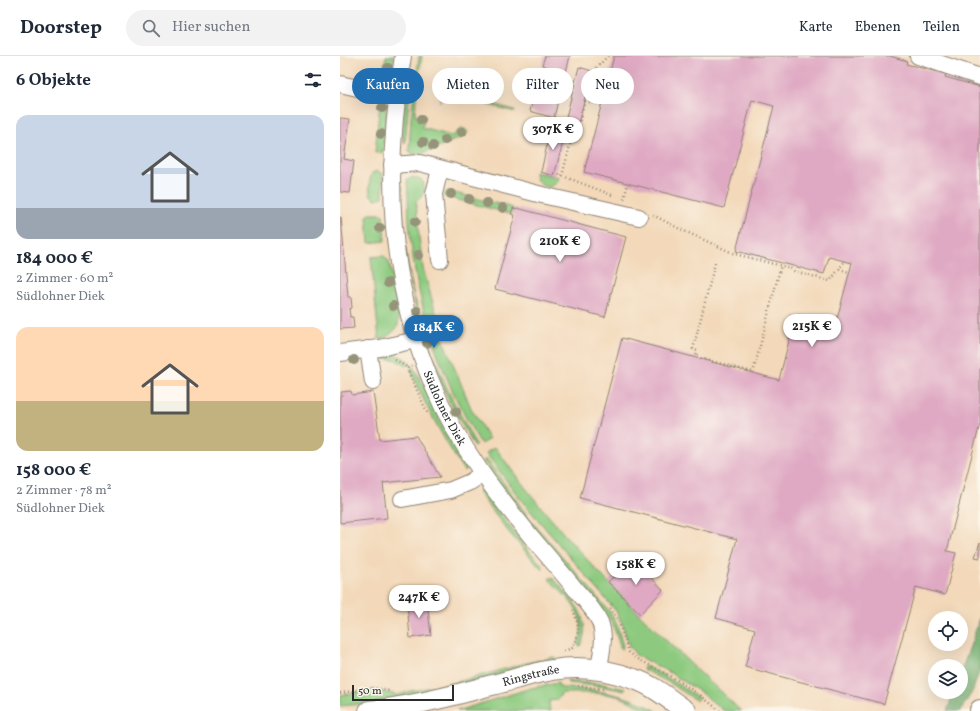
<!DOCTYPE html>
<html lang="de">
<head>
<meta charset="utf-8">
<style>
	body { margin:0; font-family:Vollkorn,serif; background:#f2f2f3; color:#1f2937; height:100vh; display:flex; flex-direction:column; font-size:15px; white-space:nowrap }
	* { box-sizing:border-box; margin:0 }
	p { font-size:13px; color:#747a83 }
	.icon { flex:none; width:22px; height:22px; fill:none; stroke:currentColor; stroke-width:2; stroke-linecap:round; stroke-linejoin:round }
	.map { position:relative; flex:1; overflow:hidden }
	.sheet { display:flex; flex-direction:column; background:#fff; width:340px }
	.sheet>* { flex:none }
	.guide { position:absolute; left:12px; top:12px; width:380px; height:36px; display:flex; gap:8px }
	.fabs { position:absolute; left:588px; top:555px; display:grid; gap:8px }
	.fabs a { display:grid; place-items:center; width:40px; height:40px; border-radius:50%; background:#fff; box-shadow:0 4px 16px #0002; font-size:20px }
	.scale { position:absolute; left:12px; bottom:10px; width:102px; box-sizing:border-box; padding-left:4px; border:2px solid #2b2b2b; border-top:0; font-size:11px; line-height:14px; white-space:nowrap; color:#2b2b2b; -webkit-text-stroke:3px #fbf7ec; paint-order:stroke }
	.price { position:absolute; translate:-50% -34px; padding:0 9px; border-radius:14px; background:#fff; color:#222; font-size:13px; line-height:26px; filter:drop-shadow(0 1px 2px #0008) }
	.price::after { content:''; position:absolute; left:50%; top:24px; width:12px; height:9px; margin-left:-6px; background:inherit; clip-path:polygon(0 0,100% 0,50% 100%) }
	.price.active { background:#1f6fb2; color:#fff }
	ul { padding:0; list-style:none }
	li { display:grid; align-content:center; gap:8px; height:212px; padding:0 16px }
	li span { display:grid; place-items:center; height:124px; border-radius:12px; color:#555 }
	li>.icon { margin-inline-start:auto }
	span .icon { width:72px; height:72px; fill:#fffc; stroke-width:1 }
	li b { font-size:17px }
	h2 { display:flex; justify-content:space-between; align-items:center; height:48px; padding:0 16px; font-size:17px }
	.tag { padding:0 14px; border-radius:18px; background:#fff; box-shadow:0 4px 16px #0002; font-size:14px; line-height:36px }
	.tag.active { background:#1f6fb2; color:#fff }
	header { display:flex; align-items:center; gap:24px; box-sizing:border-box; height:56px; padding:0 20px; background:#fff; border-bottom:1px solid #e0e1e3 }
	header strong { font-size:19px }
	nav { display:flex; gap:22px; margin-inline-start:auto; font-size:14px }
	.search { width:280px; height:36px; background:#f2f2f3; display:flex; align-items:center; gap:10px; box-sizing:border-box; padding:0 14px; border-radius:22px; color:#747a83; font-size:15px }
	main { display:flex; flex:1; min-height:0 }
	.map>svg:first-child { display:block }
</style>
</head>
<body>
<header>
<strong>Doorstep</strong>
<div class="search"><svg class="icon" aria-label="search" viewBox="0 0 24 24"><circle cx="10" cy="10" r="6"/><path d="M15 15l6 6"/></svg>Hier suchen</div>
<nav><a>Karte</a><a>Ebenen</a><a>Teilen</a></nav>
</header>
<main>
<section class="sheet">
<h2>6 Objekte<svg class="icon" aria-label="filters" viewBox="0 0 24 24"><path d="M4 7h16M4 17h16"/><circle cx="9" cy="7" r="2"/><circle cx="15" cy="17" r="2"/></svg></h2>
<ul>
<li><span style="background:linear-gradient(#c9d6e8 75%,#9aa5b1 0)"><svg class="icon" aria-label="home" viewBox="0 0 24 24"><path d="M3 11l9-7 9 7M6 9v11h12V9"/></svg></span><div><b>184 000 €</b><p>2 Zimmer · 60 m²</p><p>Südlohner Diek</p></div></li>
<li><span style="background:linear-gradient(#ffd9b3 60%,#c2b280 0)"><svg class="icon" aria-label="home" viewBox="0 0 24 24"><path d="M3 11l9-7 9 7M6 9v11h12V9"/></svg></span><div><b>158 000 €</b><p>2 Zimmer · 78 m²</p><p>Südlohner Diek</p></div></li>
</ul>
</section>
<div class="map">
<svg width="640" height="655" viewBox="0 0 640 655">
	<rect width="100%" height="100%" fill="#fbf7ec"/>
	<filter id="ink" filterUnits="userSpaceOnUse"><feTurbulence type="fractalNoise" baseFrequency=".025" numOctaves="2"/><feDisplacementMap in="SourceGraphic" scale="8" xChannelSelector="R" yChannelSelector="G"/><feConvolveMatrix kernelMatrix="1 2 1 2 8 2 1 2 1" color-interpolation-filters="sRGB"/></filter>
	<filter id="wash" filterUnits="userSpaceOnUse"><feTurbulence type="fractalNoise" baseFrequency=".012" numOctaves="4" result="noise"/><feDisplacementMap in="SourceGraphic" scale="16" xChannelSelector="R" yChannelSelector="G"/><feGaussianBlur stdDeviation="0.9" result="paint"/><feColorMatrix in="noise" values="0 0 0 0 0 0 0 0 0 0 0 0 0 0 0 0 0 1.4 0 .05"/><feComposite in="paint" operator="in"/></filter>
	<g filter="url(#wash)">
		<rect width="100%" height="100%" fill="#f3d9ba"/>
		<!-- green -->
		<path fill="#8dca7f" stroke="#5c7a55" d="M46,0H54L50,29L46,30H42Z
			M79,0H82L77,30L75,60L85,61L82,72L112,80L121,73H125L128,76L125,80L78,99L73,98L69,95L71,61Z
			M103,27H106L104,35L175,54V56L103,37L100,46Z
			M67,28L70,33L65,87L61,79Z
			M40,45L47,48L43,96L35,97Z
			M37,115L43,118V141L36,143L31,140C29,134 29,123 32,117Z
			M195,116L219,121C215,137 195,132 195,116Z
			M73,121L81,123C87,132 85,140 76,145L79,181L83,212L105,289L131,352L149,383L141,388C95,313 69,227 68,139C68,134 67,129 67,124Z
			M62,129L63,134L61,135L64,180L68,209L74,240L91,296L89,297C70,241 63,191 59,133Z
			M107,135L170,151L173,152L171,158L103,140Z
			M30,158H41L43,159L45,185L29,187L27,160Z
			M42,200H44L49,206C52,219 61,259 58,269C55,277 46,281 39,284L31,201Z
			M52,298L62,301L70,307L66,310L54,303H40L39,299Z
			M94,301L108,335L136,389L134,390L109,345L91,302Z
			M73,311L83,328L106,377L127,413L124,415C104,383 86,352 72,317L70,313Z
			M155,391C225,490 313,573 401,655H384L362,637L329,616L297,600L289,590L282,567L276,555L181,444L146,397Z
			M146,403L193,467L270,556L277,569L283,590L282,593H281L273,569L269,562L201,483L143,405Z
			M141,433L184,489L204,512L202,514L167,474L138,436Z
			M212,521C228,539 255,562 240,590L237,588C239,584 241,580 241,576C243,553 223,538 209,523Z
			M213,601L216,602V604L114,630L35,647L0,650V639L34,634L58,639L70,635L114,627L183,608Z
			M305,610L325,620L359,642L357,645L330,627L303,613Z
			M227,625L263,628L286,633L284,635L266,631L228,627Z
			M218,627L219,630L222,632C256,633 287,638 317,655C300,655 291,643 276,640C259,636 240,637 222,637L217,644L209,645L210,655H117L191,632Z"/>
		<!-- forest -->
		<path fill="#72ae6e" stroke="#4e6c4c" d="M640,562V614L632,636L620,655H607L614,636H621V616Z"/>
		<g id="blocks">
			<!-- building -->
			<path fill="#dfa9c3" d="M205,0H230L226,16L202,9Z
				M274,0H550L567,5L566,8L606,18L605,21L640,31V368L607,495L616,497L605,539L576,531L544,648L405,611L415,573L376,562L397,483L240,442L282,282L439,324L455,261L495,271L512,207L489,201L484,218L396,195L434,50L412,44L384,152L244,116Z
				M239,11L252,15L238,68L225,65Z
				M199,20L222,27L214,62L190,55Z
				M0,62L10,63L4,103L14,105L10,137L0,136Z
				M211,71L226,75L214,120L201,116Z
				M173,152L176,153L177,152L286,181L265,261L155,233L175,159L171,158Z
				M0,161H1L8,241H11L12,252L9,253L10,261H13L14,272L0,273Z
				M11,335L12,339L33,336L40,384L76,380L100,421L43,427L47,462L0,467V340L2,339L1,336Z
				M640,486V502L635,501Z
				M293,502L323,534L300,558L268,526Z
				M87,545L91,579L70,582L67,547Z"/>
		</g>
	</g>
	<g filter="url(#ink)">
		<use href="#blocks" fill-opacity="0" stroke="#8f8272" stroke-width="1"/>
		<g fill="none" stroke-linecap="round" stroke-linejoin="round">
			<defs>
				<g id="minor">
					<path id="s1" d="M63,0C44,115 47,224 94,332C119,391 158,441 199,490C211,504 224,519 236,534C245,544 254,553 260,566C266,582 261,597 259,613"/>
					<path d="M578,0L640,21"/>
					<path d="M0,28L57,41"/>
					<path d="M52,109L80,107L202,139L299,161"/>
					<path d="M100,113L94,138L100,204"/>
					<path d="M28,293L33,326"/>
					<path d="M0,297L40,292L76,284"/>
					<path d="M62,443L111,434L130,426L142,418"/>
				</g>
				<g id="major">
					<path id="s2" d="M29,655C70,651 109,641 148,630C170,625 192,617 213,614C241,609 269,614 294,623C313,629 330,644 346,655"/>
					<path d="M640,655V654"/>
				</g>
			</defs>
			<!-- minor casing -->
			<use href="#minor" stroke="#8f8272" stroke-width="18"/>
			<!-- major casing -->
			<use href="#major" stroke="#8f8272" stroke-width="22"/>
			<!-- path -->
			<path stroke="#8f8272" stroke-width="2.5" stroke-dasharray="1 3" stroke-linecap="butt" d="M245,45L261,49
				M215,117L272,139
				M222,120L234,74H237L253,15L268,0
				M284,143L288,127
				M313,159L340,173L395,198L450,212L454,215L490,225L505,205
				M375,207L353,293L357,295L356,301L413,316
				M499,213L509,216
				M55,304L59,306L68,312
				M72,310L68,312L69,317L88,358
				M413,317L441,209
				M270,552L278,564L289,596L296,602L332,621L360,639L380,655
				M224,595L232,592C240,576 240,571 233,554
				M238,630L263,633
				M0,637L33,632L50,635"/>
			<!-- minor -->
			<use href="#minor" stroke="#fff" stroke-width="16"/>
			<!-- major -->
			<use href="#major" stroke="#fff" stroke-width="20"/>
		</g>
		<!-- trees -->
		<g fill="#959479">
			<circle cx="48" cy="12" r="5"/>
			<circle cx="102" cy="36" r="5"/>
			<circle cx="42" cy="52" r="5"/>
			<circle cx="81" cy="64" r="5"/>
			<circle cx="122" cy="76" r="5"/>
			<circle cx="41" cy="78" r="5"/>
			<circle cx="105" cy="84" r="5"/>
			<circle cx="83" cy="86" r="5"/>
			<circle cx="93" cy="90" r="5"/>
			<circle cx="111" cy="138" r="5"/>
			<circle cx="129" cy="143" r="5"/>
			<circle cx="147" cy="147" r="5"/>
			<circle cx="163" cy="152" r="5"/>
			<circle cx="75" cy="166" r="5"/>
			<circle cx="40" cy="172" r="5"/>
			<circle cx="78" cy="199" r="5"/>
			<circle cx="48" cy="227" r="5"/>
			<circle cx="53" cy="250" r="5"/>
			<circle cx="77" cy="255" r="5"/>
			<circle cx="87" cy="287" r="5"/>
			<circle cx="14" cy="304" r="5"/>
			<circle cx="116" cy="356" r="5"/>
		</g>
	</g>
	<g text-anchor="middle" stroke-width="3" stroke-linejoin="round" paint-order="stroke">
		<!-- street labels -->
		<g font-size="12" fill="#2b2b2b" stroke="#fbf7ec">
			<text dy="4" stroke="none"><textPath href="#s1" startOffset="361">Südlohner Diek</textPath></text>
			<text dy="4" stroke="none"><textPath href="#s2" startOffset="166">Ringstraße</textPath></text>
		</g>
	</g>
</svg>
<div class="fabs">
<a><svg class="icon" aria-label="locate" viewBox="0 0 24 24"><circle cx="12" cy="12" r="6"/><path d="M12 2v4M12 18v4M2 12h4M18 12h4"/></svg></a>
<a><svg class="icon" aria-label="layers" viewBox="0 0 24 24"><path d="M12 4l9 5-9 5-9-5zM3 14l9 5 9-5"/></svg></a>
</div>
<div class="scale">50 m</div>
<b class="price" style="left:213px;top:95px">307K €</b>
<b class="price" style="left:220px;top:207px">210K €</b>
<b class="price" style="left:472px;top:292px">215K €</b>
<b class="price active" style="left:94px;top:293px">184K €</b>
<b class="price" style="left:296px;top:530px">158K €</b>
<b class="price" style="left:79px;top:563px">247K €</b>
<div class="guide">
<a class="tag active">Kaufen</a>
<a class="tag">Mieten</a>
<a class="tag">Filter</a>
<a class="tag">Neu</a>
</div>
</div>
</main>
</body>
</html>
